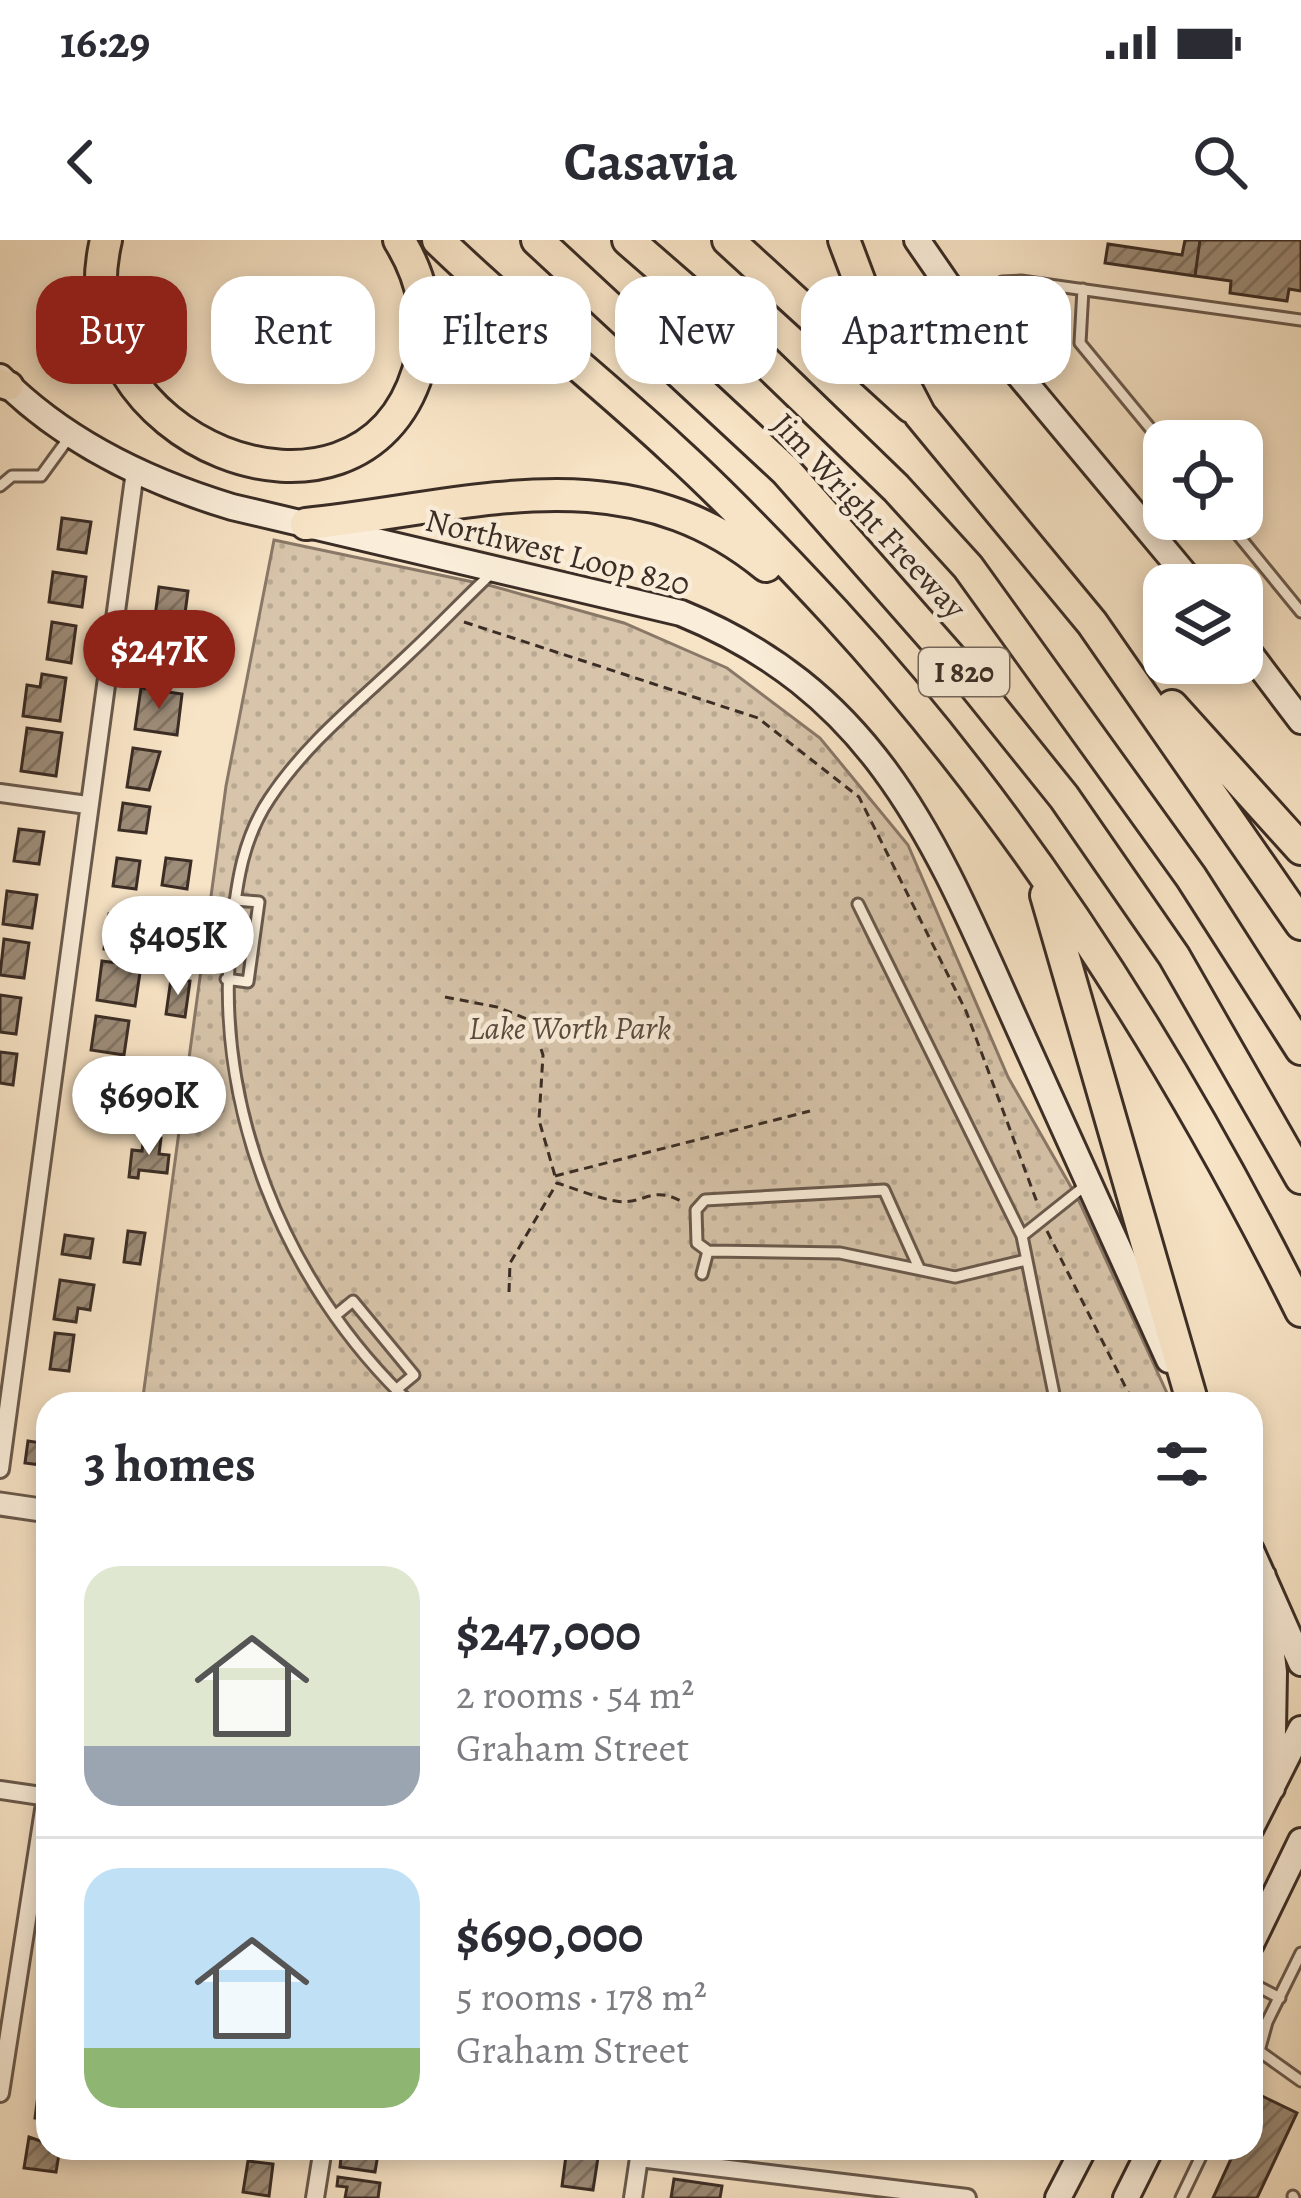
<!DOCTYPE html>
<html lang="en">
<head>
<meta charset="utf-8">
<style>
	body { margin:0; font-family:Alegreya,serif; background:#f7f7f7; color:#2b2b33; height:100vh; display:flex; flex-direction:column; font-size:45px; white-space:nowrap }
	* { box-sizing:border-box; margin:0 }
	p { font-size:39px; color:#7c7c81 }
	.icon { flex:none; width:66px; height:66px; fill:none; stroke:currentColor; stroke-width:2; stroke-linecap:round; stroke-linejoin:round }
	.map { position:relative; flex:1; overflow:hidden }
	.panel { position:absolute; left:36px; top:1152px; width:1227px; height:768px; display:flex; flex-direction:column; background:#fff; border-radius:36px; box-shadow:0 6px 18px #0003 }
	.panel>* { flex:none }
	.top-card { position:absolute; left:36px; top:36px; width:1230px; height:108px; display:flex; gap:24px }
	.buttons { position:absolute; left:1143px; top:180px; display:grid; gap:24px }
	.buttons a { display:grid; place-items:center; width:120px; height:120px; border-radius:24px; background:#fff; box-shadow:0 6px 18px #0003; font-size:60px }
	.price { position:absolute; translate:-50% -102px; padding:0 27px; border-radius:42px; background:#fff; color:#222; font-size:39px; line-height:78px; filter:drop-shadow(0 3px 6px #0008) }
	.price::after { content:''; position:absolute; left:50%; top:72px; width:36px; height:27px; margin-left:-18px; background:inherit; clip-path:polygon(0 0,100% 0,50% 100%) }
	.price.active { background:#8f2418; color:#fff }
	ul { padding:0; list-style:none }
	li { display:flex; align-items:center; gap:36px; height:300px; padding:0 48px }
	li+li { border-top:3px solid #e1e1e2 }
	li span { display:grid; place-items:center; flex:none; width:336px; height:240px; border-radius:36px; color:#555 }
	li>.icon { margin-inline-start:auto }
	span .icon { width:144px; height:144px; fill:#fffc; stroke-width:1 }
	li b { font-size:51px }
	h2 { display:flex; justify-content:space-between; align-items:center; height:144px; padding:0 48px; font-size:51px }
	.chip { padding:0 42px; border-radius:36px; background:#fff; box-shadow:0 6px 18px #0003; font-size:42px; line-height:108px }
	.chip.active { background:#8f2418; color:#fff }
	.status { display:flex; justify-content:space-between; align-items:center; height:84px; padding:0 60px; background:#fff; direction:ltr }
	.status svg { height:33px; fill:currentColor }
	header { display:flex; justify-content:space-between; align-items:center; height:156px; padding:0 48px; background:#fff; font-size:54px; font-weight:700 }
	.map>svg:first-child { display:block }
</style>
</head>
<body>
<div class="status"><b>16:29</b><svg viewBox="0 0 49 12"><path d="M0 12V9h3v3zM5 12V6h3v6zM10 12V3h3v9zM15 12V0h3v12zM26 1h20v11H26zM47 4h2v5h-2z"/></svg></div>
<header><svg class="icon" aria-label="back" viewBox="0 0 24 24"><path d="M15 5l-7 7 7 7"/></svg>Casavia<svg class="icon" aria-label="search" viewBox="0 0 24 24"><circle cx="10" cy="10" r="6"/><path d="M15 15l6 6"/></svg></header>
<div class="map">
<svg width="1301" height="1958" viewBox="0 0 1301 1958">
	<defs>
		<pattern id="grass-dots" width="8" height="8" patternUnits="userSpaceOnUse" patternTransform="scale(3)"><rect width="8" height="8" fill="#d7c4aa"/><path d="M2 2h.1M6 6h.1" fill="none" stroke="#b9a992" stroke-width="1.8" stroke-linecap="round"/></pattern>
		<pattern id="building-hatch" width="6" height="6" patternUnits="userSpaceOnUse" patternTransform="scale(3)"><rect width="6" height="6" fill="#9d8c78"/><path d="M-1 1l2-2M0 6l6-6M5 7l2-2" fill="none" stroke="#817362"/></pattern>
	</defs>
	<rect width="100%" height="100%" fill="#f7e3c5"/>
	<filter id="stains"><feTurbulence type="fractalNoise" baseFrequency=".00167" numOctaves="4"/><feColorMatrix values="0 0 0 0 .2 0 0 0 0 .09 0 0 0 0 .02 0 0 0 .5 -.17"/></filter>
	<radialGradient id="worn" r=".72"><stop offset=".6" stop-color="#630" stop-opacity="0"/><stop offset="1" stop-color="#630" stop-opacity=".3"/></radialGradient>
	<!-- grass -->
	<path fill="url(#grass-dots)" stroke="#897868" stroke-width="3" d="M274,300L492,346L624,383L727,428L820,498L908,605L1008,837L1079,961L1172,1164H142L226,546Z"/>
	<!-- building -->
	<path fill="url(#building-hatch)" stroke="#3b2d25" stroke-width="3" d="M1185,0H1200L1195,36L1105,23L1108,4L1182,15Z
		M1200,0H1301V51L1289,49L1287,61L1230,53L1231,41L1195,36Z
		M62,278L91,282L86,313L58,309Z
		M53,332L86,337L82,367L49,362Z
		M159,347L188,351L184,381L155,376Z
		M52,382L76,386L71,423L47,419Z
		M147,396L171,399L165,442L141,438Z
		M42,434L66,438L60,481L23,476L27,445L40,447Z
		M141,448L182,454L177,495L135,489Z
		M27,488L62,493L56,536L21,531Z
		M133,508L160,512L149,550L127,547Z
		M123,563L150,567L146,593L119,590Z
		M19,589L44,592L39,624L14,621Z
		M117,618L140,621L136,649L113,646Z
		M166,618L191,621L187,649L162,645Z
		M7,651L37,655L32,688L3,684Z
		M109,674L142,678L139,700L126,698L124,712L104,709Z
		M4,699L29,703L24,738L0,735Z
		M102,721L141,726L135,766L97,760Z
		M171,739L190,741L185,777L166,774Z
		M0,755L21,758L16,794L0,792Z
		M96,776L129,781L124,815L91,810Z
		M0,812L17,814L13,845L0,843Z
		M93,828L146,837L144,850L169,861L166,884L86,872Z
		M144,896L161,898L159,914L169,915L167,933L139,930L138,938L129,937L132,910L142,911Z
		M128,991L145,993L140,1024L124,1022Z
		M65,995L93,999L90,1018L62,1014Z
		M60,1040L94,1045L90,1070L78,1068L76,1082L54,1079Z
		M55,1093L74,1095L69,1131L50,1129Z
		M28,1201L48,1204V1226L25,1223Z
		M41,1833L48,1834V1880L35,1878Z
		M1260,1855L1297,1873L1257,1958H1213L1236,1908H1251V1875Z
		M29,1897L60,1908L56,1932L24,1928Z
		M352,1908H379L375,1932L340,1927L342,1909Z
		M567,1908L599,1911L593,1950L562,1946Z
		M248,1921L273,1924L269,1956L243,1952Z
		M338,1937L380,1943L378,1958H345L347,1947L337,1946Z
		M674,1939L722,1946L720,1958H671Z"/>
	<g fill="none" stroke-linecap="round" stroke-linejoin="round">
		<defs>
			<path id="service" d="M1083,49L1080,103L1164,205
				M972,70L1002,42L1021,41L1301,80
				M0,246L12,236H41L68,199
				M1225,279L1301,372
				M858,664L1022,996L1056,1164
				M226,739L248,742L259,662L235,660
				M1022,996L1086,945
				M919,1028L884,950L705,960L696,970L697,1003L708,1011L840,1013L955,1037L1026,1020
				M702,1034L708,1011
				M336,1075L353,1061L414,1135L397,1149
				M411,1164C283,1043 211,863 232,687C237,641 243,598 270,558C307,502 361,460 409,414C438,387 465,358 494,331
				M1301,1713L1267,1782L1259,1811L1301,1841
				M1251,1743L1280,1758
				M1293,1956L1294,1958
				M1181,1958L1205,1908"/>
			<path id="minor" d="M0,553L87,565
				M0,1229L135,231
				M0,1550L48,1557
				M0,1853L46,1557
				M639,1918L967,1958
				M315,1958L323,1908
				M633,1958L640,1911"/>
			<path id="tertiary" d="M0,1264L48,1271"/>
			<path id="secondary" d="M917,0L968,74L1194,345
				M0,137C63,201 146,241 232,267L681,373C886,457 940,615 1025,802C1074,908 1122,1014 1169,1120
				M1242,403L1301,481
				M1251,1310L1301,1423
				M1263,1336L1274,1432L1272,1548
				M1251,1588L1301,1489
				M1251,1704L1301,1601
				M1058,1958L1084,1908
				M1126,1958L1151,1908"/>
			<path id="primary" d="M0,143L9,146"/>
			<path id="motorway" d="M106,0C58,203 360,319 418,131C432,84 425,42 399,0
				M438,0C514,74 598,139 675,211C730,261 783,317 834,372C1024,579 1176,820 1301,1071
				M537,0L786,231L970,440L1064,557L1174,716L1301,938
				M628,0L742,99L896,248L968,327L1191,637L1301,809
				M728,0L911,167
				M844,0L884,106L920,175L1092,383L1301,684
				M306,284C469,267 624,210 766,326
				M1172,466L1301,609
				M1046,655L1193,1164"/>
		</defs>
		<!-- service casing -->
		<use href="#service" stroke="#6a5a4d" stroke-width="15"/>
		<!-- minor casing -->
		<use href="#minor" stroke="#6a5a4d" stroke-width="22"/>
		<!-- tertiary casing -->
		<use href="#tertiary" stroke="#6a5a4d" stroke-width="27"/>
		<!-- secondary casing -->
		<use href="#secondary" stroke="#3b2d25" stroke-width="30"/>
		<!-- primary casing -->
		<use href="#primary" stroke="#3b2d25" stroke-width="33"/>
		<!-- motorway casing -->
		<use href="#motorway" stroke="#3b2d25" stroke-width="36"/>
		<!-- path -->
		<path stroke="#3b2d25" stroke-width="3" stroke-dasharray="9 6" stroke-linecap="butt" d="M464,382L758,478L859,557L966,771L1038,965
			M445,757L497,767L532,781L543,815L539,880L555,936
			M555,936L810,871
			M1047,991L1134,1164
			M509,1052L510,1023L557,943C576,949 597,958 616,961C644,966 652,943 684,963"/>
		<!-- service -->
		<use href="#service" stroke="#faedd9" stroke-width="9"/>
		<!-- minor -->
		<use href="#minor" stroke="#faedd9" stroke-width="16"/>
		<!-- tertiary -->
		<use href="#tertiary" stroke="#faedd9" stroke-width="21"/>
		<!-- secondary -->
		<use href="#secondary" stroke="#faedd9" stroke-width="24"/>
		<!-- primary -->
		<use href="#primary" stroke="#f7e3c5" stroke-width="27"/>
		<!-- motorway -->
		<use href="#motorway" stroke="#f7e3c5" stroke-width="30"/>
	</g>
	<g text-anchor="middle" stroke-width="9" stroke-linejoin="round" paint-order="stroke">
		<!-- shield labels -->
		<rect fill="#faedd9" stroke="#74675b" stroke-width="3" x="919" y="408" width="90" height="48" rx="9"/>
		<g font-size="30" font-weight="bold" fill="#3b2d25">
			<text x="964" y="442">I 820</text>
		</g>
		<!-- street labels -->
		<g font-size="33" fill="#3b2d25" stroke="#faedd9">
			<text transform="translate(870 275) rotate(47)" y="12">Jim Wright Freeway</text>
			<text transform="translate(558 311) rotate(14)" y="12">Northwest Loop 820</text>
		</g>
		<!-- park labels -->
		<g font-size="33" font-style="italic" fill="#5a4b40" stroke="#faedd9">
			<text x="570" y="799">Lake Worth Park</text>
		</g>
	</g>
	<rect width="100%" height="100%" filter="url(#stains)"/>
	<rect width="100%" height="100%" fill="url(#worn)"/>
</svg>
<div class="buttons">
<a><svg class="icon" aria-label="locate" viewBox="0 0 24 24"><circle cx="12" cy="12" r="6"/><path d="M12 2v4M12 18v4M2 12h4M18 12h4"/></svg></a>
<a><svg class="icon" aria-label="layers" viewBox="0 0 24 24"><path d="M12 4l9 5-9 5-9-5zM3 14l9 5 9-5"/></svg></a>
</div>
<b class="price active" style="left:159px;top:472px">$247K</b>
<b class="price" style="left:178px;top:758px">$405K</b>
<b class="price" style="left:149px;top:918px">$690K</b>
<div class="top-card">
<a class="chip active">Buy</a>
<a class="chip">Rent</a>
<a class="chip">Filters</a>
<a class="chip">New</a>
<a class="chip">Apartment</a>
</div>
<section class="panel">
<h2>3 homes<svg class="icon" aria-label="filters" viewBox="0 0 24 24"><path d="M4 7h16M4 17h16"/><circle cx="9" cy="7" r="2"/><circle cx="15" cy="17" r="2"/></svg></h2>
<ul>
<li><span style="background:linear-gradient(#dfe7d0 75%,#9aa5b1 0)"><svg class="icon" aria-label="home" viewBox="0 0 24 24"><path d="M3 11l9-7 9 7M6 9v11h12V9"/></svg></span><div><b>$247,000</b><p>2 rooms · 54 m²</p><p>Graham Street</p></div></li>
<li><span style="background:linear-gradient(#bfe0f5 75%,#8fb573 0)"><svg class="icon" aria-label="home" viewBox="0 0 24 24"><path d="M3 11l9-7 9 7M6 9v11h12V9"/></svg></span><div><b>$690,000</b><p>5 rooms · 178 m²</p><p>Graham Street</p></div></li>
</ul>
</section>
</div>
</body>
</html>
